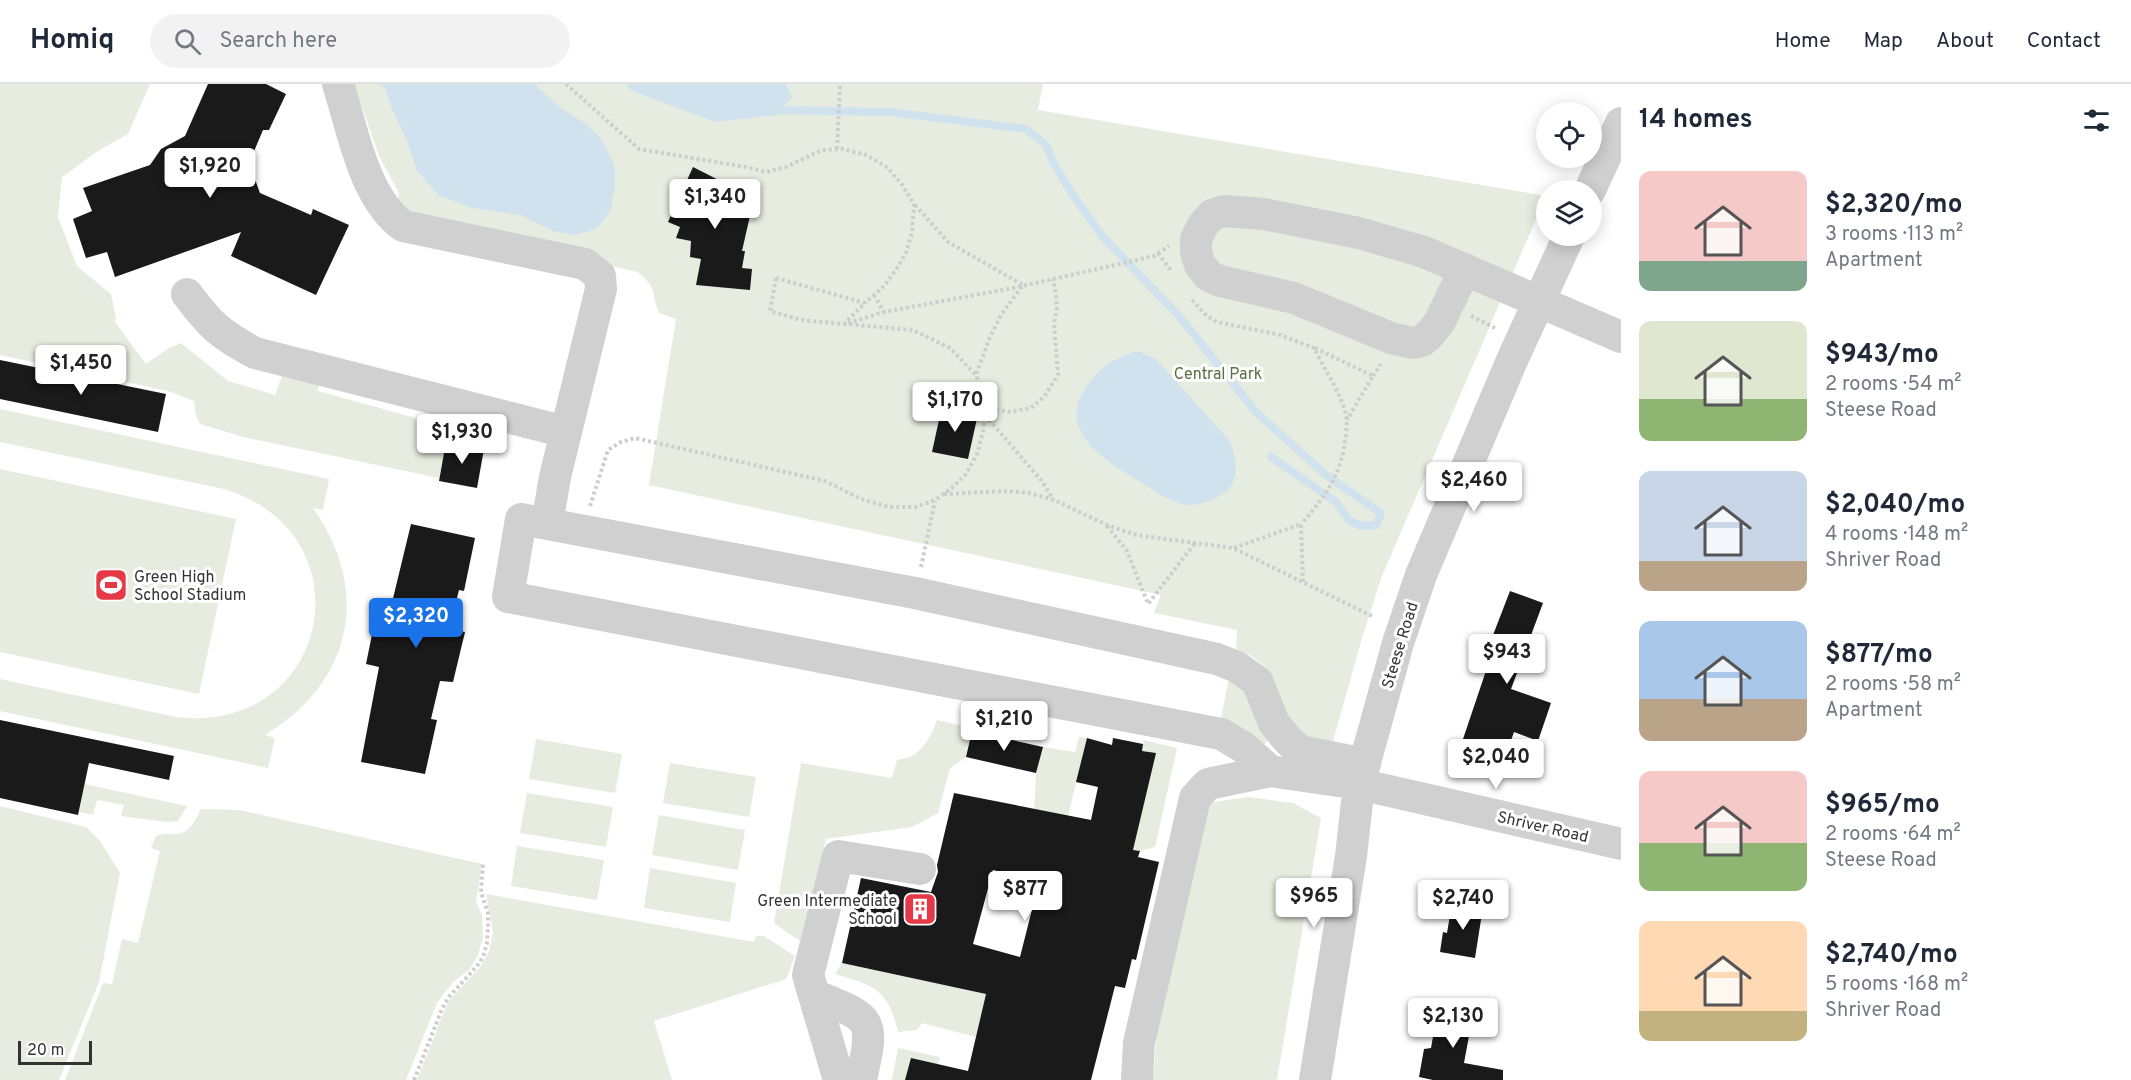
<!DOCTYPE html>
<html lang="en">
<head>
<meta charset="utf-8">
<style>
	body { margin:0; font-family:Overpass,sans-serif; background:#f2f2f3; color:#1f2937; height:100vh; display:flex; flex-direction:column; font-size:22px; white-space:nowrap }
	* { box-sizing:border-box; margin:0 }
	p { font-size:20px; color:#747a83 }
	.icon { flex:none; width:33px; height:33px; fill:none; stroke:currentColor; stroke-width:2; stroke-linecap:round; stroke-linejoin:round }
	.map { position:relative; flex:1; overflow:hidden }
	.side { display:flex; flex-direction:column; background:#fff; width:510px }
	.side>* { flex:none }
	.buttons { position:absolute; left:1536px; top:18px; display:grid; gap:12px }
	.buttons a { display:grid; place-items:center; width:66px; height:66px; border-radius:50%; background:#fff; box-shadow:0 3px 15px #0003; font-size:30px }
	.scale { position:absolute; left:18px; bottom:15px; width:74px; box-sizing:border-box; padding-left:6px; border:3px solid #333; border-top:0; font-size:16px; line-height:21px; white-space:nowrap; color:#333; -webkit-text-stroke:4px #fff; paint-order:stroke }
	.price { position:absolute; translate:-50% -51px; padding:0 14px; border-radius:6px; background:#fff; color:#222; font-size:20px; line-height:39px; filter:drop-shadow(0 2px 3px #0008) }
	.price::after { content:''; position:absolute; left:50%; top:36px; width:18px; height:14px; margin-left:-9px; background:inherit; clip-path:polygon(0 0,100% 0,50% 100%) }
	.price.active { background:#1a73e8; color:#fff }
	ul { padding:0; list-style:none }
	li { display:flex; align-items:center; gap:18px; height:150px; padding:0 18px }
	li span { display:grid; place-items:center; flex:none; width:168px; height:120px; border-radius:12px; color:#555 }
	li>.icon { margin-inline-start:auto }
	span .icon { width:72px; height:72px; fill:#fffc; stroke-width:1 }
	li b { font-size:26px }
	h2 { display:flex; justify-content:space-between; align-items:center; height:72px; padding:0 18px; font-size:26px }
	header { display:flex; align-items:center; gap:36px; box-sizing:border-box; height:84px; padding:0 30px; background:#fff; border-bottom:2px solid #e0e1e3 }
	header strong { font-size:28px }
	nav { display:flex; gap:33px; margin-inline-start:auto; font-size:21px }
	.search { width:420px; height:54px; background:#f2f2f3; display:flex; align-items:center; gap:15px; box-sizing:border-box; padding:0 21px; border-radius:33px; color:#747a83; font-size:22px }
	main { display:flex; flex:1; min-height:0 }
	.map>svg:first-child { display:block }
</style>
</head>
<body>
<header>
<strong>Homiq</strong>
<div class="search"><svg class="icon" aria-label="search" viewBox="0 0 24 24"><circle cx="10" cy="10" r="6"/><path d="M15 15l6 6"/></svg>Search here</div>
<nav><a>Home</a><a>Map</a><a>About</a><a>Contact</a></nav>
</header>
<main>
<div class="map">
<svg width="1621" height="996" viewBox="0 0 1621 996">
	<rect width="100%" height="100%" fill="#fff"/>
	<!-- green -->
	<path fill="#e6ecdf" d="M0,0H150L128,50L98,67L62,93L58,133L77,182L111,210L116,234L115,238L146,280L169,264L181,259L228,297L275,311L283,289L319,298L318,307L495,356L494,367L447,358L439,394L243,353L200,340L196,332L194,317L168,307L0,271Z
		M354,0H1043L1038,26L1546,112L1382,492L1362,554L1332,661L1297,652L1266,583L1250,571L1236,567L1237,546L1154,529L1161,511L649,401L676,235L659,229C650,208 659,206 638,188L412,138L398,117L399,109L379,72Z
		M0,325L329,395L323,426L313,424C372,507 352,599 265,651L275,654L268,684L0,627V595L176,633C329,652 372,450 224,405L0,358Z
		M0,385L236,435L199,610L0,568Z
		M1240,595L1267,654V658L1261,663L1243,645L1221,634L1228,598L1229,596Z
		M937,636L972,644L966,673L950,684L938,729L912,743L826,755L800,857L774,839L801,679L892,694L897,676C901,675 908,674 912,672C924,665 933,649 937,636Z
		M1079,653L1087,654L1067,736L1034,730L1036,689L1043,663L1075,668Z
		M536,655L622,670L615,709L529,695Z
		M1144,656L1177,664L1155,763L1140,767L1133,766L1155,669L1142,667Z
		M670,679L756,693L749,733L663,719Z
		M84,700L187,722L178,737L167,738L121,732L124,721L97,716L93,731L79,728Z
		M527,709L613,723L606,763L520,749Z
		M1248,713L1293,719L1321,734L1277,996H1153L1158,937L1208,719Z
		M0,722L86,743L100,757L120,789L99,898L59,996H0Z
		M201,725L239,726L482,780L476,818L482,831L483,853L478,871L469,886L453,898L437,919L406,996H65L103,899L112,900L122,855L138,859L160,767L151,764L156,752C164,749 167,750 175,750C189,751 196,735 201,725Z
		M659,731L745,746L738,786L652,771Z
		M517,762L604,776L597,816L511,802Z
		M650,784L736,799L730,838L644,824Z
		M486,810L754,858L756,852H764L795,872L786,895L654,937L672,996H417L448,918L481,882L489,867L493,849Z
		M842,879L986,910L976,953L922,939L917,946L898,948C888,905 875,902 835,890Z
		M898,964L940,973L938,980L905,996H892Z"/>
	<!-- water -->
	<path fill="#cfe2ee" d="M379,0H534L561,24L588,41L602,56L614,80L615,102L610,128L596,145L576,151L553,147L520,131L472,124L438,111L416,85L409,62L390,20L385,4Z
		M627,0H786L792,13L777,31L715,38L630,6Z
		M1137,267L1155,274L1230,357C1240,385 1240,406 1209,417C1203,419 1194,422 1187,421C1171,419 1155,407 1142,399C1107,378 1055,349 1086,303C1100,283 1114,274 1137,267Z"/>
	<g fill="none" stroke-linecap="round" stroke-linejoin="round">
		<!-- stream -->
		<path stroke="#cfe2ee" stroke-width="8" d="M781,26L890,28L1026,45L1046,61L1054,80L1073,111L1102,152L1179,232L1256,328L1327,392L1381,429L1376,441L1361,442L1350,437L1336,418L1271,373"/>
	</g>
	<!-- building -->
	<path fill="#1a1a1a" fill-rule="evenodd" d="M208,0H266L286,10L269,46H263L249,79L260,109L311,131L313,125L349,141L316,211L231,172L241,148L115,193L107,168L86,174L73,135L92,127L83,104L150,81L161,65L185,52Z
		M693,83L754,114L742,167H745L742,184L752,185L750,206L696,201L701,175L690,173L691,157L676,154L680,143L668,138Z
		M0,276L166,310L158,348L0,315Z
		M942,322L978,330L968,375L932,368Z
		M446,358L484,365L477,404L439,397Z
		M411,440L475,454L464,507L459,506L449,545L465,548L453,598L440,597L431,635L437,636L425,690L361,678L379,583L366,580L376,531H389Z
		M1510,507L1543,519L1511,605L1551,619L1538,657L1514,648L1504,676L1461,661L1493,566L1488,564Z
		M0,636L174,672L169,696L89,679L78,731L0,714Z
		M972,647L1043,663L1036,689L966,673Z
		M1087,654L1112,661L1113,654L1143,660L1142,667L1156,669L1133,766L1140,767L1138,773L1159,778L1136,876L1132,875L1125,904L1115,902L1091,996H905L911,974L968,987L986,910L842,879L861,794L931,808L938,788L937,781L954,709L1091,736L1098,703L1076,698ZM993,786L1039,798L1020,873L973,860Z
		M1452,819L1483,823L1475,874L1440,868L1443,848L1447,849Z
		M1439,918L1474,925L1464,979L1503,986V996H1433L1419,993L1424,965L1431,964Z"/>
	<g fill="none" stroke-linecap="round" stroke-linejoin="round">
		<!-- path -->
		<path stroke="#cdcdcd" stroke-width="4" stroke-dasharray="3 3" stroke-linecap="butt" d="M566,0L639,65L746,83L766,88L786,83L822,66L843,65L866,71L888,84L903,102L914,120L912,148L906,169L896,186L884,202L865,219
			M837,65L840,0
			M915,121L948,158L1023,201L1001,231L990,253L976,291
			M1158,169L1172,188
			M776,194L865,219L844,240L801,236L770,227Z
			M874,211L884,228
			M1192,216L1207,232L1217,238L1280,251L1314,264C1323,283 1342,311 1346,331C1348,337 1346,344 1346,350C1342,389 1327,411 1301,440
			M1471,232L1495,244
			M848,239L884,228L1018,203L1141,175L1154,172L1169,162
			M1315,264L1373,292L1347,336
			M1373,292L1381,280
			M984,324L1011,328L1031,324L1044,313L1058,291L1054,240L1057,224L1056,210L1053,195
			M985,331L1041,396L1053,415
			M944,410L1007,407L1029,409L1054,416L1107,441L1136,451L1233,464L1374,533
			M590,422L608,366L621,358L635,354L825,397L861,415L889,423H915L935,416L952,404L966,390L977,370L983,347L985,331L984,314L976,291L950,264L913,246L844,240
			M1107,442L1127,467L1148,520L1195,459
			M1234,464L1301,440L1303,499
			M921,483L935,417
			M414,996L442,925L448,914L477,882L483,873L487,859L488,843V829L481,808L483,780"/>
		<!-- minor -->
		<path stroke="#d0d0d0" stroke-width="32" d="M338,0C353,46 363,112 403,142L585,180L600,192L601,205L555,393L547,440
			M1590,106L1621,39
			M1465,185L1440,237L1431,249L1422,257L1412,259L1391,254L1294,214L1220,197L1209,192L1200,181L1196,168V155L1203,141L1212,131L1224,127L1264,130L1359,149L1424,168L1621,253
			M187,210C211,242 220,250 255,269L566,348
			M1270,687L1243,663L1221,650L508,513L521,435L915,509L1217,575L1237,583L1257,597L1274,639L1287,655L1300,667L1365,680
			M814,911C873,935 875,933 861,996
			M839,996L808,891L838,772L920,785
			M1137,996L1139,959L1195,714L1208,700L1270,687L1359,700L1621,760
			M1315,996L1351,772L1359,700L1398,559L1421,491L1513,274L1569,152"/>
	</g>
	<!-- icons -->
	<defs>
		<symbol id="stadium-square" viewBox="-11 -11 22 22"><rect x="-9" y="-9" width="18" height="18" rx="4" fill="#e63946" stroke="#fff"/><path d="M0-5a6.5 5 0 1 0 0 10a6.5 5 0 1 0 0-10ZM-3.5-1.8h7v3.6h-7Z" fill="#fff"/></symbol>
		<symbol id="building-square" viewBox="-11 -11 22 22"><rect x="-9" y="-9" width="18" height="18" rx="4" fill="#e63946" stroke="#fff"/><path d="M-4-6H4V6H1V3H-1V6H-4ZM-2.5-4.3h1.7v1.8h-1.7ZM.8-4.3h1.7v1.8H.8ZM-2.5-1h1.7V.8h-1.7ZM.8-1h1.7V.8H.8Z" fill="#fff"/></symbol>
	</defs>
	<g fill-rule="evenodd">
		<use href="#stadium-square" x="92" y="482" width="38" height="38"/>
		<use href="#building-square" x="901" y="806" width="38" height="38"/>
	</g>
	<g text-anchor="middle" stroke-width="6" stroke-linejoin="round" paint-order="stroke">
		<!-- park labels -->
		<g font-size="16" fill="#56703f" stroke="#fff">
			<text x="1218" y="295">Central Park</text>
		</g>
		<!-- poi labels -->
		<g font-size="16" fill="#333" stroke="#fff" text-anchor="start">
			<text x="134" y="498">Green High<tspan x="134" dy="18">School Stadium</tspan></text>
			<text x="897" y="822" text-anchor="end">Green Intermediate<tspan x="897" dy="18">School</tspan></text>
		</g>
		<!-- street labels -->
		<g font-size="16" fill="#333" stroke="#fff">
			<text transform="translate(1399 561) rotate(-73)" y="6">Steese Road</text>
			<text transform="translate(1543 742) rotate(13)" y="6">Shriver Road</text>
		</g>
	</g>
</svg>
<div class="buttons">
<a><svg class="icon" aria-label="locate" viewBox="0 0 24 24"><circle cx="12" cy="12" r="6"/><path d="M12 2v4M12 18v4M2 12h4M18 12h4"/></svg></a>
<a><svg class="icon" aria-label="layers" viewBox="0 0 24 24"><path d="M12 4l9 5-9 5-9-5zM3 14l9 5 9-5"/></svg></a>
</div>
<div class="scale">20 m</div>
<b class="price" style="left:210px;top:115px">$1,920</b>
<b class="price" style="left:715px;top:146px">$1,340</b>
<b class="price" style="left:81px;top:312px">$1,450</b>
<b class="price" style="left:955px;top:349px">$1,170</b>
<b class="price" style="left:462px;top:381px">$1,930</b>
<b class="price" style="left:1474px;top:429px">$2,460</b>
<b class="price active" style="left:416px;top:565px">$2,320</b>
<b class="price" style="left:1507px;top:601px">$943</b>
<b class="price" style="left:1004px;top:668px">$1,210</b>
<b class="price" style="left:1496px;top:706px">$2,040</b>
<b class="price" style="left:1025px;top:838px">$877</b>
<b class="price" style="left:1314px;top:845px">$965</b>
<b class="price" style="left:1463px;top:847px">$2,740</b>
<b class="price" style="left:1453px;top:965px">$2,130</b>
</div>
<section class="side">
<h2>14 homes<svg class="icon" aria-label="filters" viewBox="0 0 24 24"><path d="M4 7h16M4 17h16"/><circle cx="9" cy="7" r="2"/><circle cx="15" cy="17" r="2"/></svg></h2>
<ul>
<li><span style="background:linear-gradient(#f6c9c9 75%,#7fa58c 0)"><svg class="icon" aria-label="home" viewBox="0 0 24 24"><path d="M3 11l9-7 9 7M6 9v11h12V9"/></svg></span><div><b>$2,320/mo</b><p>3 rooms · 113 m²</p><p>Apartment</p></div></li>
<li><span style="background:linear-gradient(#dfe7d0 65%,#8fb573 0)"><svg class="icon" aria-label="home" viewBox="0 0 24 24"><path d="M3 11l9-7 9 7M6 9v11h12V9"/></svg></span><div><b>$943/mo</b><p>2 rooms · 54 m²</p><p>Steese Road</p></div></li>
<li><span style="background:linear-gradient(#c9d6e8 75%,#b9a48a 0)"><svg class="icon" aria-label="home" viewBox="0 0 24 24"><path d="M3 11l9-7 9 7M6 9v11h12V9"/></svg></span><div><b>$2,040/mo</b><p>4 rooms · 148 m²</p><p>Shriver Road</p></div></li>
<li><span style="background:linear-gradient(#a9c7e8 65%,#b9a48a 0)"><svg class="icon" aria-label="home" viewBox="0 0 24 24"><path d="M3 11l9-7 9 7M6 9v11h12V9"/></svg></span><div><b>$877/mo</b><p>2 rooms · 58 m²</p><p>Apartment</p></div></li>
<li><span style="background:linear-gradient(#f6c9c9 60%,#8fb573 0)"><svg class="icon" aria-label="home" viewBox="0 0 24 24"><path d="M3 11l9-7 9 7M6 9v11h12V9"/></svg></span><div><b>$965/mo</b><p>2 rooms · 64 m²</p><p>Steese Road</p></div></li>
<li><span style="background:linear-gradient(#ffd9b3 75%,#c2b280 0)"><svg class="icon" aria-label="home" viewBox="0 0 24 24"><path d="M3 11l9-7 9 7M6 9v11h12V9"/></svg></span><div><b>$2,740/mo</b><p>5 rooms · 168 m²</p><p>Shriver Road</p></div></li>
</ul>
</section>
</main>
</body>
</html>
